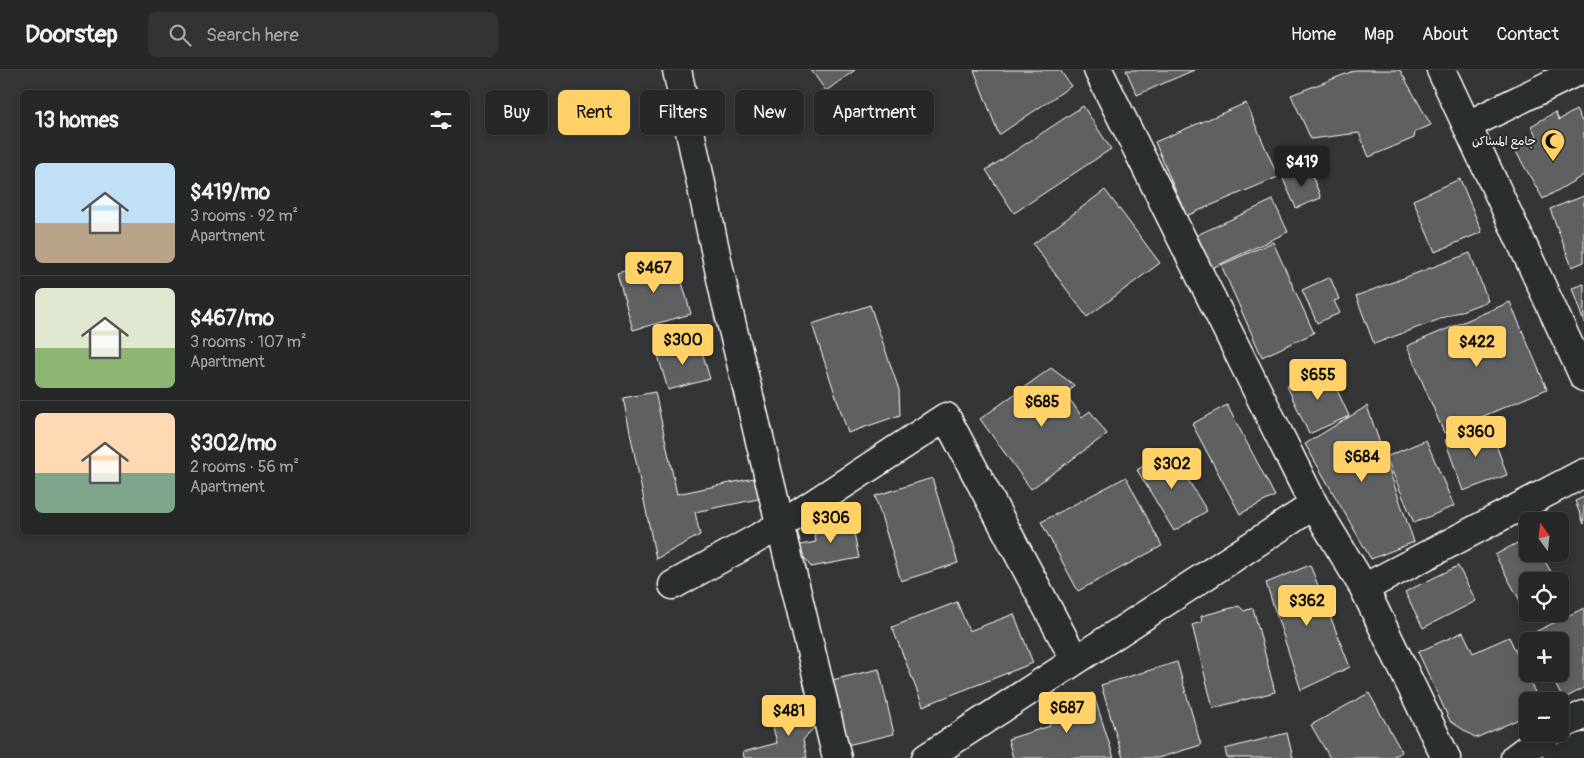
<!DOCTYPE html>
<html lang="en">
<head>
<meta charset="utf-8">
<style>
	body { margin:0; font-family:Pangolin,"Playpen Sans Arabic",sans-serif; background:#323434; color:#f1f3f6; height:100vh; display:flex; flex-direction:column; font-size:19px; white-space:nowrap }
	* { box-sizing:border-box; margin:0 }
	p { font-size:16px; color:#a4a6a8 }
	.icon { flex:none; width:28px; height:28px; fill:none; stroke:currentColor; stroke-width:2; stroke-linecap:round; stroke-linejoin:round }
	.map { position:relative; flex:1; overflow:hidden }
	.drawer { position:absolute; left:20px; top:20px; width:450px; height:445px; display:flex; flex-direction:column; background:#262828; border-radius:8px; box-shadow:0 2px 8px #0003,0 0 0 1px #424445 }
	.drawer>* { flex:none }
	.banner { position:absolute; left:485px; top:20px; width:475px; height:45px; display:flex; gap:10px }
	.needle { width:32px; rotate:345deg }
	.buttons { position:absolute; left:1519px; top:442px; display:grid; gap:10px }
	.buttons a { display:grid; place-items:center; width:50px; height:50px; border-radius:8px; background:#262828; box-shadow:0 2px 8px #0003,0 0 0 1px #424445; font-size:25px }
	.price { position:absolute; translate:-50% -42px; padding:0 11px; border-radius:5px; background:#ffd166; color:#111; font-size:16px; line-height:32px; filter:drop-shadow(0 1px 2px #0008) }
	.price::after { content:''; position:absolute; left:50%; top:30px; width:15px; height:11px; margin-left:-8px; background:inherit; clip-path:polygon(0 0,100% 0,50% 100%) }
	.price.current { background:#222; color:#fff }
	ul { padding:0; list-style:none }
	li { display:flex; align-items:center; gap:15px; height:125px; padding:0 15px }
	li+li { border-top:1px solid #424445 }
	li span { display:grid; place-items:center; flex:none; width:140px; height:100px; border-radius:8px; color:#555 }
	li>.icon { margin-inline-start:auto }
	span .icon { width:60px; height:60px; fill:#fffc; stroke-width:1 }
	li b { font-size:21px }
	h2 { display:flex; justify-content:space-between; align-items:center; height:60px; padding:0 15px; font-size:21px }
	.tag { padding:0 18px; border-radius:8px; background:#262828; box-shadow:0 2px 8px #0003,0 0 0 1px #424445; font-size:18px; line-height:45px }
	.tag.current { background:#ffd166; color:#111 }
	header { display:flex; align-items:center; gap:30px; box-sizing:border-box; height:70px; padding:0 25px; background:#262828; border-bottom:1px solid #424445 }
	header strong { font-size:24px }
	nav { display:flex; gap:28px; margin-inline-start:auto; font-size:18px }
	.search { width:350px; height:45px; background:#323434; display:flex; align-items:center; gap:12px; box-sizing:border-box; padding:0 18px; border-radius:8px; color:#a4a6a8; font-size:19px }
	.map>svg:first-child { display:block }
</style>
</head>
<body>
<header>
<strong>Doorstep</strong>
<div class="search"><svg class="icon" aria-label="search" viewBox="0 0 24 24"><circle cx="10" cy="10" r="6"/><path d="M15 15l6 6"/></svg>Search here</div>
<nav><a>Home</a><a>Map</a><a>About</a><a>Contact</a></nav>
</header>
<div class="map">
<svg width="1584" height="688" viewBox="0 0 1584 688">
	<rect width="100%" height="100%" fill="#333536"/>
	<filter id="ink" filterUnits="userSpaceOnUse"><feTurbulence type="fractalNoise" baseFrequency=".02" numOctaves="2"/><feDisplacementMap in="SourceGraphic" scale="10" xChannelSelector="R" yChannelSelector="G"/><feConvolveMatrix kernelMatrix="1 2 1 2 8 2 1 2 1" color-interpolation-filters="sRGB"/></filter>
	<g filter="url(#ink)">
		<!-- building -->
		<path fill="#5f6162" stroke="#fff" d="M811,0H855L826,21Z
			M974,0H1060L1071,16L999,65Z
			M1126,0H1194L1137,25Z
			M1356,0H1400L1431,55L1415,62L1414,68L1369,87L1359,63L1311,69L1291,25Z
			M1246,33L1278,107L1186,146L1155,72Z
			M1083,36L1111,79L1014,143L986,100Z
			M1576,40L1584,55V105L1543,129L1515,80L1537,67L1531,56L1555,42L1559,50Z
			M1309,98L1321,128L1296,138L1283,109Z
			M1460,109L1482,162L1435,182L1413,130Z
			M1105,120L1160,193L1087,247L1033,174Z
			M1584,126V192L1572,197L1550,139Z
			M1273,130L1288,162L1212,198L1197,165Z
			M1273,172L1314,263L1262,287L1221,195Z
			M1470,183L1488,231L1374,274L1356,226Z
			M675,187L691,244L633,260L617,203Z
			M1330,207L1339,229L1334,231L1340,243L1317,253L1302,220Z
			M1584,214V253L1572,218Z
			M1510,232L1547,319L1444,363L1407,276Z
			M870,235L899,320L900,345L848,363L812,254Z
			M699,271L710,309L668,320L657,282Z
			M1051,298L1074,315L1067,325L1082,347L1090,341L1107,364L1031,419L980,349Z
			M1327,298L1349,346L1309,364L1287,316Z
			M655,322L677,424L759,407L763,428L695,442L700,465L656,489L623,328Z
			M1227,335L1275,426L1240,444L1192,354Z
			M1367,336L1414,472L1371,489L1305,374Z
			M1489,355L1507,405L1463,421L1445,370Z
			M1426,370L1454,436L1414,453L1386,387Z
			M1170,380L1207,441L1174,461L1137,400Z
			M1126,407L1162,476L1078,521L1041,452Z
			M932,408L958,493L901,511L875,426Z
			M1584,427V454L1575,431Z
			M851,448L859,488L811,497L796,476L816,472L813,456Z
			M1528,467V484H1541L1556,511H1528V538L1525,540L1495,485Z
			M1310,495L1350,597L1301,620L1266,513Z
			M1458,496L1476,531L1423,558L1405,522Z
			M957,532L969,561L1014,544L1033,593L923,636L892,557Z
			M1239,536L1244,541L1253,538L1275,622L1213,638L1192,555L1202,552L1201,546Z
			M1584,538V618L1563,629L1550,604H1560V571H1534L1531,564Z
			M1463,562L1473,583L1509,567L1539,631H1528V645L1476,668L1450,651L1418,582Z
			M1177,592L1201,675L1158,688H1123L1101,615Z
			M879,599L894,664L847,675L832,610Z
			M1093,623L1114,688H1013L1008,669L1050,656L1048,648L1059,644L1056,634Z
			M1369,623L1402,682L1390,688H1330L1311,655Z
			M812,633L817,654L803,670L807,688H744L743,682L777,673L773,657Z
			M1287,663L1293,688H1227L1225,679Z"/>
		<g fill="none" stroke-linecap="round" stroke-linejoin="round">
			<defs>
				<path id="minor" d="M677,0L725,227L837,688
					M1098,0L1314,435L1364,518L1446,688
					M1441,0L1584,307
					M1468,55L1580,0
					M673,515L781,455L946,347L1075,590
					M1364,518L1584,403
					M1560,656L1584,645
					M926,688L1314,435
					M1515,688L1547,664
					M1557,688L1562,687L1584,677"/>
			</defs>
			<!-- minor casing -->
			<use href="#minor" stroke="#fff" stroke-width="31"/>
			<!-- minor -->
			<use href="#minor" stroke="#2a2d2e" stroke-width="28"/>
		</g>
	</g>
	<!-- icons -->
	<defs>
		<symbol id="mosque-pin" viewBox="-11 -11 22 30"><path d="M0 17L-7.5 6A9.5 9.5 0 1 1 7.5 6Z" fill="#ffd166" stroke="#2a2d2e"/><path d="M3.5-4.9A6 6 0 1 0 3.5 4.9A5 5 0 1 1 3.5-4.9Z" fill="#111"/></symbol>
	</defs>
	<g fill-rule="evenodd">
		<use href="#mosque-pin" x="1539" y="57" width="28" height="38"/>
	</g>
	<g text-anchor="middle" stroke-width="4" stroke-linejoin="round" paint-order="stroke">
		<!-- poi labels -->
		<g font-size="12" fill="#fff" stroke="#2a2d2e" text-anchor="end">
			<text x="1536" y="75">جامع المساكن</text>
		</g>
	</g>
</svg>
<div class="buttons">
<a><svg class="needle" viewBox="-14 -14 28 28"><path d="M0-13l5 13h-10z" fill="#e53935"/><path d="M0 13l5-13h-10z" fill="#a4a6a8"/></svg></a>
<a><svg class="icon" aria-label="locate" viewBox="0 0 24 24"><circle cx="12" cy="12" r="6"/><path d="M12 2v4M12 18v4M2 12h4M18 12h4"/></svg></a>
<a>+</a>
<a>−</a>
</div>
<b class="price current" style="left:1302px;top:118px">$419</b>
<b class="price" style="left:654px;top:224px">$467</b>
<b class="price" style="left:683px;top:296px">$300</b>
<b class="price" style="left:1477px;top:298px">$422</b>
<b class="price" style="left:1318px;top:331px">$655</b>
<b class="price" style="left:1042px;top:358px">$685</b>
<b class="price" style="left:1476px;top:388px">$360</b>
<b class="price" style="left:1362px;top:413px">$684</b>
<b class="price" style="left:1172px;top:420px">$302</b>
<b class="price" style="left:831px;top:474px">$306</b>
<b class="price" style="left:1307px;top:557px">$362</b>
<b class="price" style="left:1067px;top:664px">$687</b>
<b class="price" style="left:789px;top:667px">$481</b>
<div class="banner">
<a class="tag">Buy</a>
<a class="tag current">Rent</a>
<a class="tag">Filters</a>
<a class="tag">New</a>
<a class="tag">Apartment</a>
</div>
<section class="drawer">
<h2>13 homes<svg class="icon" aria-label="filters" viewBox="0 0 24 24"><path d="M4 7h16M4 17h16"/><circle cx="9" cy="7" r="2"/><circle cx="15" cy="17" r="2"/></svg></h2>
<ul>
<li><span style="background:linear-gradient(#bfe0f5 60%,#b9a48a 0)"><svg class="icon" aria-label="home" viewBox="0 0 24 24"><path d="M3 11l9-7 9 7M6 9v11h12V9"/></svg></span><div><b>$419/mo</b><p>3 rooms · 92 m²</p><p>Apartment</p></div></li>
<li><span style="background:linear-gradient(#dfe7d0 60%,#8fb573 0)"><svg class="icon" aria-label="home" viewBox="0 0 24 24"><path d="M3 11l9-7 9 7M6 9v11h12V9"/></svg></span><div><b>$467/mo</b><p>3 rooms · 107 m²</p><p>Apartment</p></div></li>
<li><span style="background:linear-gradient(#ffd9b3 60%,#7fa58c 0)"><svg class="icon" aria-label="home" viewBox="0 0 24 24"><path d="M3 11l9-7 9 7M6 9v11h12V9"/></svg></span><div><b>$302/mo</b><p>2 rooms · 56 m²</p><p>Apartment</p></div></li>
</ul>
</section>
</div>
</body>
</html>
